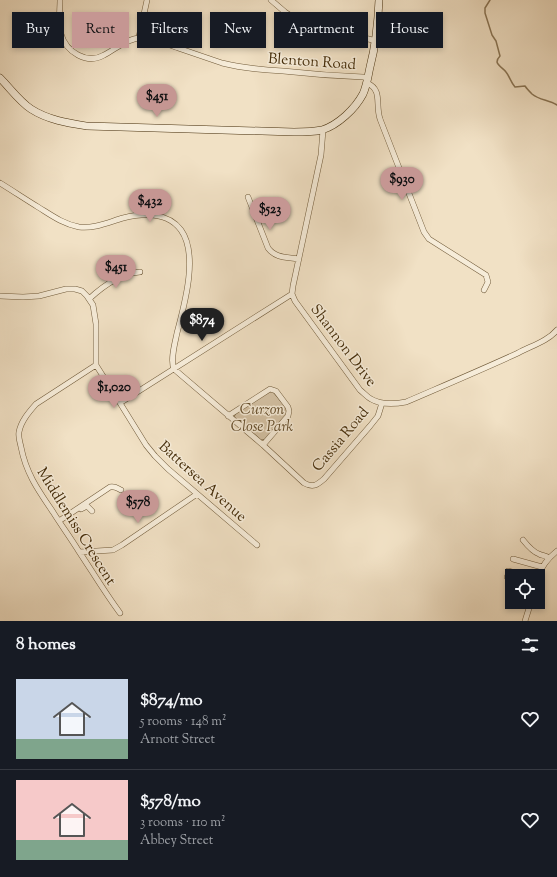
<!DOCTYPE html>
<html lang="en">
<head>
<meta charset="utf-8">
<style>
	body { margin:0; font-family:"Sorts Mill Goudy",serif; background:#20242c; color:#f1f3f6; height:100vh; display:flex; flex-direction:column; font-size:15px; white-space:nowrap }
	* { box-sizing:border-box; margin:0 }
	p { font-size:13px; color:#9ea1a6 }
	.icon { flex:none; width:22px; height:22px; fill:none; stroke:currentColor; stroke-width:2; stroke-linecap:round; stroke-linejoin:round }
	.map { position:relative; height:621px; overflow:hidden }
	.sheet { display:flex; flex-direction:column; background:#171b24; flex:1 }
	.sheet>* { flex:none }
	.banner { position:absolute; left:12px; top:12px; width:533px; height:36px; display:flex; gap:8px }
	.controls { position:absolute; left:505px; top:569px; display:grid; gap:8px }
	.controls a { display:grid; place-items:center; width:40px; height:40px; border-radius:0px; background:#171b24; box-shadow:0 2px 6px #0003; font-size:20px }
	.price { position:absolute; translate:-50% -34px; padding:0 9px; border-radius:14px; background:#c59692; color:#111; font-size:13px; line-height:26px; filter:drop-shadow(0 1px 2px #0008) }
	.price::after { content:''; position:absolute; left:50%; top:24px; width:12px; height:9px; margin-left:-6px; background:inherit; clip-path:polygon(0 0,100% 0,50% 100%) }
	.price.active { background:#222; color:#fff }
	ul { padding:0; list-style:none }
	li { display:flex; align-items:center; gap:12px; height:100px; padding:0 16px }
	li+li { border-top:1px solid #363941 }
	li span { display:grid; place-items:center; flex:none; width:112px; height:80px; border-radius:0px; color:#555 }
	li>.icon { margin-inline-start:auto }
	span .icon { width:48px; height:48px; fill:#fffc; stroke-width:1 }
	li b { font-size:17px }
	h2 { display:flex; justify-content:space-between; align-items:center; height:48px; padding:0 16px; font-size:17px }
	.pill { padding:0 14px; border-radius:0px; background:#171b24; box-shadow:0 2px 6px #0003; font-size:14px; line-height:36px }
	.pill.active { background:#c59692; color:#111 }
	.map>svg:first-child { display:block }
</style>
</head>
<body>
<div class="map">
<svg width="557" height="621" viewBox="0 0 557 621">
	<rect width="100%" height="100%" fill="#f1e1c5"/>
	<filter id="stains"><feTurbulence type="fractalNoise" baseFrequency=".005" numOctaves="4"/><feColorMatrix values="0 0 0 0 .2 0 0 0 0 .09 0 0 0 0 .02 0 0 0 .5 -.17"/></filter>
	<radialGradient id="worn" r=".72"><stop offset=".6" stop-color="#630" stop-opacity="0"/><stop offset="1" stop-color="#630" stop-opacity=".3"/></radialGradient>
	<!-- green -->
	<path fill="#d4c2a5" stroke="#8c7858" d="M270,391L273,392L288,410L287,415L267,439L261,440L234,417L236,413Z"/>
	<g fill="none" stroke-linecap="round" stroke-linejoin="round">
		<!-- stream -->
		<path stroke="#897454" stroke-width="1.5" d="M490,0L485,8V13L492,35L496,41L500,56C498,58 497,59 497,62C498,66 504,69 506,72C510,77 510,81 515,87L525,86C527,89 530,92 532,94C539,100 549,100 557,105"/>
		<defs>
			<path id="minor" d="M60,0C60,10 58,25 61,34C66,52 87,65 104,55C114,50 128,38 140,38C151,37 168,44 178,48C193,53 207,58 222,63C242,68 263,70 283,71C310,74 337,76 363,77L368,78
				M271,0L285,12L297,20L376,41
				M139,37L147,0
				M367,83C383,90 375,104 380,119L424,232L429,239L486,275L488,282L484,290
				M323,130L321,155L293,286L292,294L295,301L360,390C364,393 367,397 371,399C381,405 395,404 406,402C443,386 481,370 518,353C531,346 548,341 557,330
				M0,183C13,191 25,199 38,207C51,215 63,224 79,227C94,229 109,222 123,218C143,213 168,212 181,230C199,255 184,306 177,333C175,343 170,360 174,369L263,445L304,483C313,488 317,485 324,479L370,426L378,416L382,403
				M248,197L268,248C275,258 287,257 298,259
				M0,296L23,297L39,296L66,289H75L82,291L87,296L93,305L96,324V365L120,403L146,445L155,456L168,469L257,545
				M89,299C103,286 121,273 140,272
				M96,365L36,404C29,412 21,421 19,432C18,437 20,442 21,447C26,473 38,490 53,512C61,525 70,537 78,550C92,571 105,593 120,613
				M120,403L292,294
				M228,416L270,389L276,391L288,407L289,411L288,416L263,445
				M81,509L87,506L92,511
				M59,521L110,487C115,486 117,488 121,490
				M523,540C527,545 533,552 539,554C543,556 545,555 549,558
				M80,552L113,550L122,545L197,494
				M513,559L542,567
				M508,571L527,576
				M532,576L535,572H540
				M538,576C542,566 548,558 557,551
				M507,577L512,578
				M525,621L531,602"/>
			<path id="secondary" d="M0,78C10,88 19,101 31,109C48,120 68,123 87,126L294,132C304,132 313,132 322,130C338,125 355,109 363,94C367,85 368,76 370,67C376,44 378,24 379,0"/>
		</defs>
		<!-- minor casing -->
		<use href="#minor" stroke="#705a39" stroke-width="6"/>
		<!-- secondary casing -->
		<use href="#secondary" stroke="#452d0a" stroke-width="8"/>
		<!-- minor -->
		<use href="#minor" stroke="#f6ecd9" stroke-width="5"/>
		<!-- secondary -->
		<use href="#secondary" stroke="#f6ecd9" stroke-width="7"/>
	</g>
	<g text-anchor="middle" stroke-width="3" stroke-linejoin="round" paint-order="stroke">
		<!-- street labels -->
		<g font-size="15" fill="#452d0a" stroke="#f6ecd9">
			<text transform="translate(312 61) rotate(4)" y="5">Blenton Road</text>
			<text transform="translate(344 345) rotate(53)" y="5">Shannon Drive</text>
			<text transform="translate(340 439) rotate(-50)" y="5">Cassia Road</text>
			<text transform="translate(203 481) rotate(42)" y="5">Battersea Avenue</text>
			<text transform="translate(77 526) rotate(58)" y="5">Middlemiss Crescent</text>
		</g>
		<!-- park labels -->
		<g font-size="15" font-style="italic" fill="#624b29" stroke="#f6ecd9">
			<text x="262" y="414">Curzon<tspan x="262" dy="17">Close Park</tspan></text>
		</g>
	</g>
	<rect width="100%" height="100%" filter="url(#stains)"/>
	<rect width="100%" height="100%" fill="url(#worn)"/>
</svg>
<div class="controls">
<a><svg class="icon" aria-label="locate" viewBox="0 0 24 24"><circle cx="12" cy="12" r="6"/><path d="M12 2v4M12 18v4M2 12h4M18 12h4"/></svg></a>
</div>
<b class="price" style="left:157px;top:118px">$451</b>
<b class="price" style="left:402px;top:201px">$930</b>
<b class="price" style="left:150px;top:223px">$432</b>
<b class="price" style="left:270px;top:231px">$523</b>
<b class="price" style="left:116px;top:289px">$451</b>
<b class="price active" style="left:202px;top:342px">$874</b>
<b class="price" style="left:114px;top:409px">$1,020</b>
<b class="price" style="left:138px;top:524px">$578</b>
<div class="banner">
<a class="pill">Buy</a>
<a class="pill active">Rent</a>
<a class="pill">Filters</a>
<a class="pill">New</a>
<a class="pill">Apartment</a>
<a class="pill">House</a>
</div>
</div>
<section class="sheet">
<h2>8 homes<svg class="icon" aria-label="filters" viewBox="0 0 24 24"><path d="M4 7h16M4 17h16"/><circle cx="9" cy="7" r="2"/><circle cx="15" cy="17" r="2"/></svg></h2>
<ul>
<li><span style="background:linear-gradient(#c9d6e8 75%,#7fa58c 0)"><svg class="icon" aria-label="home" viewBox="0 0 24 24"><path d="M3 11l9-7 9 7M6 9v11h12V9"/></svg></span><div><b>$874/mo</b><p>5 rooms · 148 m²</p><p>Arnott Street</p></div><svg class="icon" aria-label="heart" viewBox="0 0 24 24"><path d="M12 20l-8-8c-3-5 5-10 8-4 3-6 11-1 8 4z"/></svg></li>
<li><span style="background:linear-gradient(#f6c9c9 75%,#7fa58c 0)"><svg class="icon" aria-label="home" viewBox="0 0 24 24"><path d="M3 11l9-7 9 7M6 9v11h12V9"/></svg></span><div><b>$578/mo</b><p>3 rooms · 110 m²</p><p>Abbey Street</p></div><svg class="icon" aria-label="heart" viewBox="0 0 24 24"><path d="M12 20l-8-8c-3-5 5-10 8-4 3-6 11-1 8 4z"/></svg></li>
</ul>
</section>
</body>
</html>
